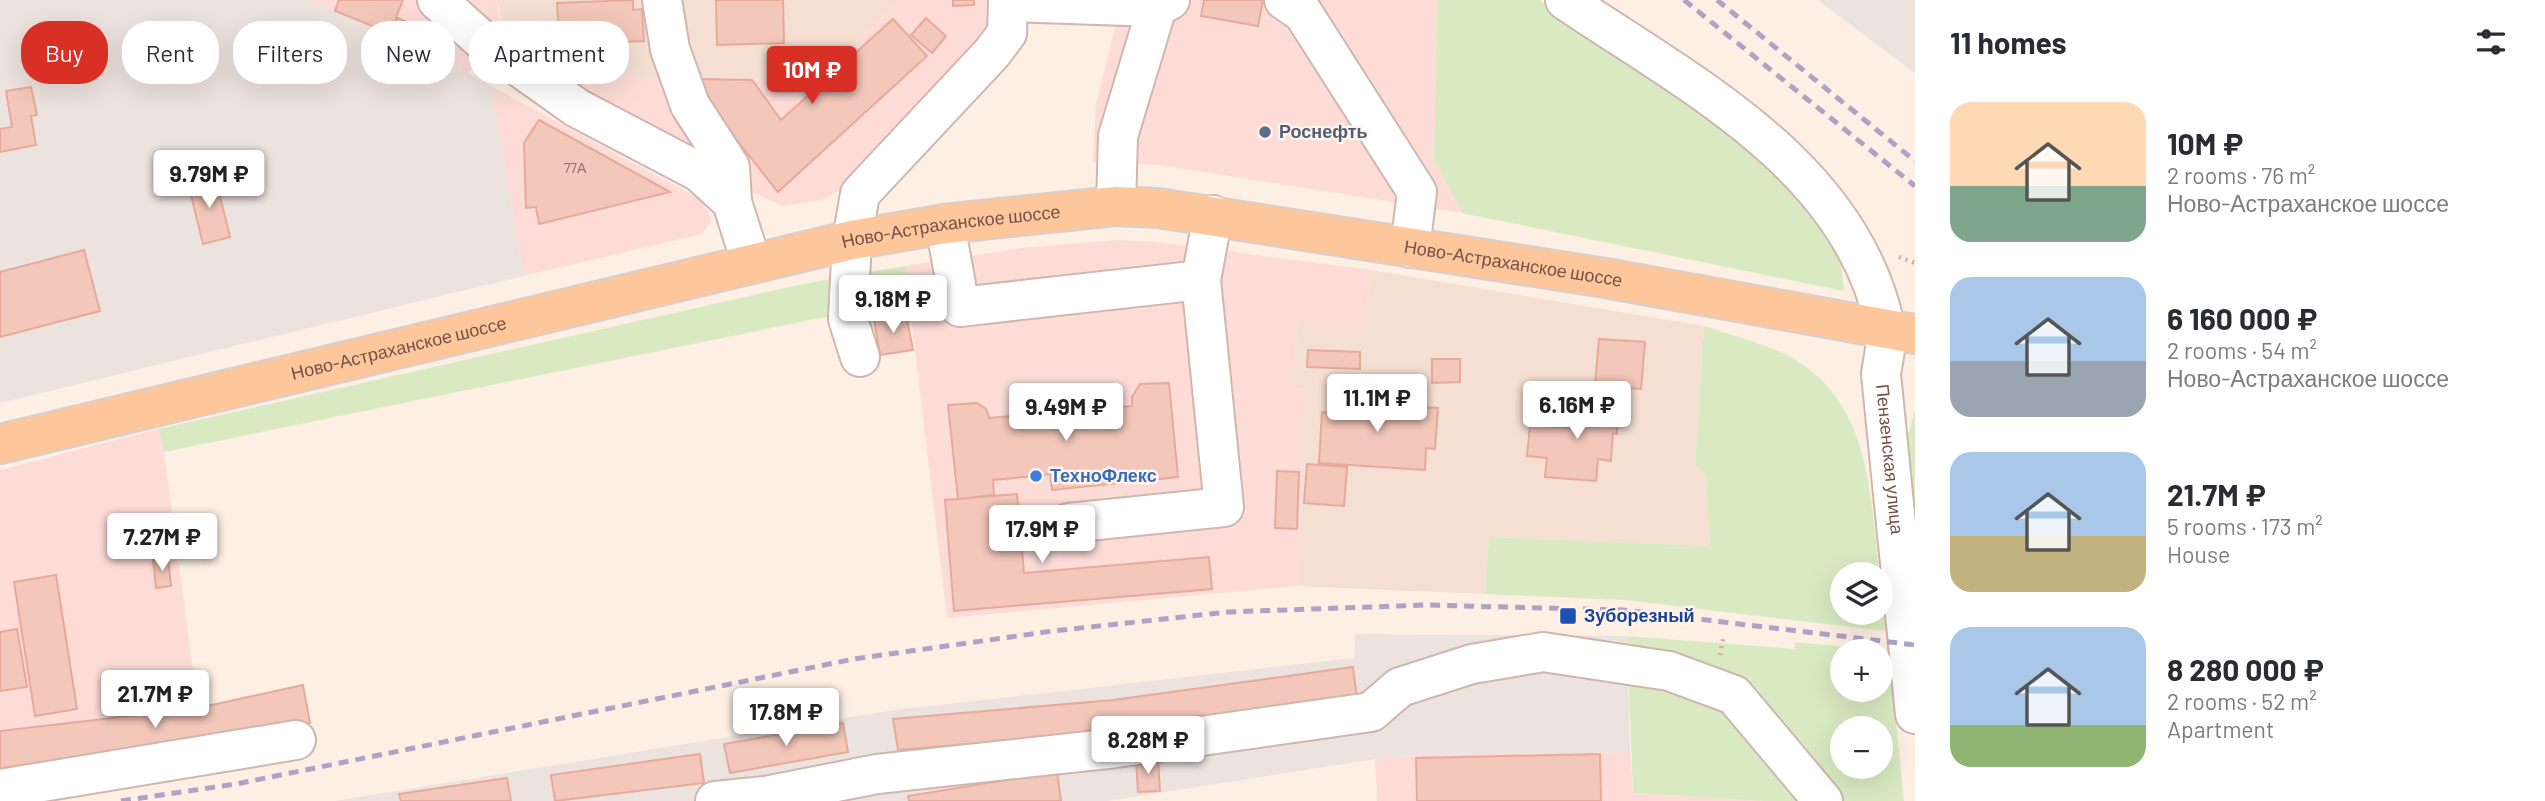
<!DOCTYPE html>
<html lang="en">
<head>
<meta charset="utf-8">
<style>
	body { margin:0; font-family:Barlow,sans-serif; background:#f7f7f7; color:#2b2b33; height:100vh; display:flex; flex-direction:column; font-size:26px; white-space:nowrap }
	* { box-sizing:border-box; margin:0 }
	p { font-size:23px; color:#7c7c81 }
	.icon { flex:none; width:38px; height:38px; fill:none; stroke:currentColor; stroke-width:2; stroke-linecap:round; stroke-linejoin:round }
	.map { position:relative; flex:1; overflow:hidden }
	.sheet { display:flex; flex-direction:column; background:#fff; width:630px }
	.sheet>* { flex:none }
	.hud { position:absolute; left:21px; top:21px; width:665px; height:63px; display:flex; gap:14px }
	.controls { position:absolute; left:1830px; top:562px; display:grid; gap:14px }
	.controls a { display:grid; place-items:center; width:63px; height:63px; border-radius:50%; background:#fff; box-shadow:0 7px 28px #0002; font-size:35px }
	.price { position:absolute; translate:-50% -60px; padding:0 16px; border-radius:7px; background:#fff; color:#222; font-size:23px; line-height:46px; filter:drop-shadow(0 2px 4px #0008) }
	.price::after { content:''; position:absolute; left:50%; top:42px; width:21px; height:16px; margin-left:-10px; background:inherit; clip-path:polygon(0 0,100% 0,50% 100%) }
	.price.active { background:#d93025; color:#fff }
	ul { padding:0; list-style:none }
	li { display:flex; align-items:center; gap:21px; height:175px; padding:0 35px }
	li span { display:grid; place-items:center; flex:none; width:196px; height:140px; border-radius:21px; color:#555 }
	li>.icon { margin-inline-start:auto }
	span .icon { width:84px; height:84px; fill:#fffc; stroke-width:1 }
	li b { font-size:30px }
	h2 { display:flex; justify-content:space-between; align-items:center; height:84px; padding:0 35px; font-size:30px }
	.pill { padding:0 24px; border-radius:28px; background:#fff; box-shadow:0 7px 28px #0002; font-size:24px; line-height:63px }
	.pill.active { background:#d93025; color:#fff }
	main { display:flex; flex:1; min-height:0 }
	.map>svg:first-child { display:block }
</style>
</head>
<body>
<main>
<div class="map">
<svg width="1915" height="801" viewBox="0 0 1915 801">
	<rect width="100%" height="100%" fill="#fdefe3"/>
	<!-- residential -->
	<path fill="#f4dfd2" d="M497,0H899L815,81L699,76L666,82L555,59L539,69L509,51Z
		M1371,270L1704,326L1695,466L1706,475L1710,546L1489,537L1485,594L1297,586L1304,389L1294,388L1297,321L1365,325Z"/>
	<!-- commercial -->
	<path fill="#fddcd7" d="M310,0H497L500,22L469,73Z
		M899,0H986L987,31L852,183L822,200L782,206L751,191L539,69L555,59L666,82L699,76L815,81Z
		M1122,0H1437L1434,159L1462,213L1160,165L1093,162L1096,104Z
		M491,86L700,199L709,212L711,222L702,234L523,276Z
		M1116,240L1157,242L1371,270L1365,325L1297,322L1294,388L1305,389L1297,586L947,618L905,266L1022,248Z
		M158,429L164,452L198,708L0,731V470Z
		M1630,752L1633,793L1763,801H1377L1375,759L1416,755Z"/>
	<!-- industrial -->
	<path fill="#ece2de" d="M0,0H310L469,73L491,86L523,276L0,403Z
		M1818,0H1915V73Z
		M1355,634L1627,636L1630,752L1416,755L1375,759L1107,801H335L894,710L1354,658Z"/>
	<!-- green -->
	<path fill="#d9eac2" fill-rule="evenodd" d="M1437,0H1540L1744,140L1815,215L1841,261L1844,291L1462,213L1434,160Z
		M905,266L910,305L825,317L164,452L158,429L803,284Z
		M1704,326C1730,335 1760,342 1785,354C1871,398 1870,491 1879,574H1843V612H1881V590L1886,631L1625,600L1485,594L1489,537L1710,546L1706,475L1695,466Z
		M1915,410V548L1907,439Z
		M1627,636L1795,649L1794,642L1889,651L1904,801H1763L1633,793ZM1843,651H1881V690H1843ZM1843,728H1881V766H1843Z"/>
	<!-- building -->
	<path fill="#f3c7ba" stroke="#e6aa9b" stroke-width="2" d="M339,0H403L390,33L335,11Z
		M633,0V10L642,9L644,41L597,43L598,50L560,52L557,3Z
		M716,0H783L784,43L717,45Z
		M953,0H974V5L953,6Z
		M1204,0H1263L1258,26L1201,16Z
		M398,18L440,37L433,54L391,35Z
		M926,18L946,36L932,53L911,35Z
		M893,19L927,56L778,192L696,89L704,79L752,80L781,120Z
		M547,31L548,53H524L523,33Z
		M31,87L37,115L31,116L36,145L0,152V129L12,127L6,91Z
		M539,120L670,192L539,224L536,207L526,208L524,143Z
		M215,176L230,237L203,244L188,183Z
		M84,250L100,311L0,337V272Z
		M906,314L913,350L880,355L874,320Z
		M1599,339L1645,342L1641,389L1595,385Z
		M1308,350L1360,352V369L1307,367Z
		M1432,359H1460V382L1432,383Z
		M1169,383L1178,477L1052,490L1050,474L1036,476L993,480L994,495L958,499L948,405L977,403L986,409L989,418L1044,413L1043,402L1057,390L1068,391L1077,399L1078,411L1132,406V397L1140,384Z
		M1357,389L1378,390V398L1393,399L1392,417L1419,418V407L1438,408L1435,449L1426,448L1425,470L1319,463L1322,412L1340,413L1341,400H1357Z
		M1618,399L1617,434L1613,433L1611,461L1598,459L1596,481L1545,477L1547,458L1527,456L1530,425L1575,428L1577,401Z
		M1307,464L1347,467L1344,506L1304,503Z
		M1277,471L1299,472L1297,529L1275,528Z
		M1017,494L1024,573L1209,557L1212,589L954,611L945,500Z
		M168,558L171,586L156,588L153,560Z
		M56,575L77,709L35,716L14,582Z
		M17,629L27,687L0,691V632Z
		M1353,667L1357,698L1117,731L898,750L893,719L1113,700Z
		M174,673L179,706L130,712L127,678Z
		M303,685L310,723L206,745L0,768V731L198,708Z
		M843,723L848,752L730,773L724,744Z
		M700,754L704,783L555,801L551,775Z
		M1600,754L1601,801H1417L1416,758Z
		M1158,759L1160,791L1138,792L1136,760Z
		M1057,772L1061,801H909L908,796Z
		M507,778L511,801H401L399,794Z"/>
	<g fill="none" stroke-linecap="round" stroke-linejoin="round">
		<defs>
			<g id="minor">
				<path d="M437,0L484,42L577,108L699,172L732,202L751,262"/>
				<path d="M662,0L670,49L690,105L730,167L732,202"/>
				<path d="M1284,0L1303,13L1417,192L1410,248"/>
				<path id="s1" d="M1565,0C1689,84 1851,165 1885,326C1888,341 1883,360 1881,374L1915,714"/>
				<path d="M1008,2L1157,7L1170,0"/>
				<path d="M1116,206L1118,136L1157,7"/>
				<path d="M945,224L960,307L1201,280L1213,215"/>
				<path d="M860,357L848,319L852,240L860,194L992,53L1007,33L1008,0"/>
				<path d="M1069,523L1224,507L1201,280"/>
				<path d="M0,789L296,740"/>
				<path d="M715,801L765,796L877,774L1116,748L1371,712L1400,687L1472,664L1543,652L1669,671L1734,695L1823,801"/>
			</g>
			<g id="major">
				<path id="s2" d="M0,444L852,240L945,224L1010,217L1116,206L1158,208L1605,278L1915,334"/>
			</g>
		</defs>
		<!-- minor casing -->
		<use href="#minor" stroke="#d0b6ad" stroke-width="42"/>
		<!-- major casing -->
		<use href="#major" stroke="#d8cecc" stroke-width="42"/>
		<!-- path -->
		<path stroke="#d7aa9e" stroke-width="4.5" stroke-dasharray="2 5" stroke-linecap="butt" d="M1899,257L1915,263
			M1720,655L1724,635"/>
		<!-- minor -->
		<use href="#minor" stroke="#fff" stroke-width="38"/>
		<!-- major -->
		<use href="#major" stroke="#fdc79b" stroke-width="38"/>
		<!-- rail -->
		<path stroke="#afa2c6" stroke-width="5" stroke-dasharray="10 7" stroke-linecap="butt" d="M1684,0L1915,186
			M1717,0L1915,161
			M121,801L236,784L854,659L1053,631L1228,612L1426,605L1623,610L1915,645"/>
	</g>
	<!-- markers -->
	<circle fill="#5c6f8a" stroke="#fff3ea" stroke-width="2.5" cx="1265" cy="132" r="7"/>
	<circle fill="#3f7fe0" stroke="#fff3ea" stroke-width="2.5" cx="1036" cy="476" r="7"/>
	<rect fill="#1a4fb4" stroke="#fff3ea" stroke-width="2.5" x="1559" y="607" width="18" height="18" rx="3.5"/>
	<g text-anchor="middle" stroke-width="5" stroke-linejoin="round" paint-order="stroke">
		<!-- number labels -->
		<g font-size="14" fill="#946e65">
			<text x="575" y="173">77А</text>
		</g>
		<!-- service labels -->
		<g font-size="18" font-weight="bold" fill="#4e5e75" stroke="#fff3ea" text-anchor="start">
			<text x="1279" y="138">Роснефть</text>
		</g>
		<!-- street labels -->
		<g font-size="18" fill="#755149" stroke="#fff3ea">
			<text dy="6" stroke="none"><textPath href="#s2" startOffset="976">Ново-Астраханское шоссе</textPath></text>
			<text dy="6" stroke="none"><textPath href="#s2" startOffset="1544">Ново-Астраханское шоссе</textPath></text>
			<text dy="6" stroke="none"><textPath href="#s2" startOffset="410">Ново-Астраханское шоссе</textPath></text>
			<text dy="6" stroke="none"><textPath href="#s1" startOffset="604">Пензенская улица</textPath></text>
		</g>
		<!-- shop labels -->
		<g font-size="18" font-weight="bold" fill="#366cbe" stroke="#fff3ea" text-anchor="start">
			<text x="1050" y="482">ТехноФлекс</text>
		</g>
		<!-- transit labels -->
		<g font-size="18" font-weight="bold" fill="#164399" stroke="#fff3ea" text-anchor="start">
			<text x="1584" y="622">Зуборезный</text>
		</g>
	</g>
</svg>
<div class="controls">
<a><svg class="icon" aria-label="layers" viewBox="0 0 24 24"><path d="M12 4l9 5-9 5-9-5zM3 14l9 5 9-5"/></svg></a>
<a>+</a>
<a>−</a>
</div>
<b class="price active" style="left:812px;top:106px">10M ₽</b>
<b class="price" style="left:209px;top:210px">9.79M ₽</b>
<b class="price" style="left:893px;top:335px">9.18M ₽</b>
<b class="price" style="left:1377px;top:434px">11.1M ₽</b>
<b class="price" style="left:1577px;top:441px">6.16M ₽</b>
<b class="price" style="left:1066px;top:443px">9.49M ₽</b>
<b class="price" style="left:1042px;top:565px">17.9M ₽</b>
<b class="price" style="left:162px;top:573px">7.27M ₽</b>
<b class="price" style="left:155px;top:730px">21.7M ₽</b>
<b class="price" style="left:786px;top:748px">17.8M ₽</b>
<b class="price" style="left:1148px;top:776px">8.28M ₽</b>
<div class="hud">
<a class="pill active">Buy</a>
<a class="pill">Rent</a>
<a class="pill">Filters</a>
<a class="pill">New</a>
<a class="pill">Apartment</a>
</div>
</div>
<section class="sheet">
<h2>11 homes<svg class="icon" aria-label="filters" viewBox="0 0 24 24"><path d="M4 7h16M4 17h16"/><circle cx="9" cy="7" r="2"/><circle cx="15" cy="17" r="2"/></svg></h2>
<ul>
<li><span style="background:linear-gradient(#ffd9b3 60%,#7fa58c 0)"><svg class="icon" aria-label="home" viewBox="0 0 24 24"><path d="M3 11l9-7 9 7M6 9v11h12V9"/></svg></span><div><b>10M ₽</b><p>2 rooms · 76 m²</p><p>Ново-Астраханское шоссе</p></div></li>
<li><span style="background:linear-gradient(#a9c7e8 60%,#9aa5b1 0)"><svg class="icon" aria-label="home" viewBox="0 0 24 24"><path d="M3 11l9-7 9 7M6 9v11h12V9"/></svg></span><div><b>6 160 000 ₽</b><p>2 rooms · 54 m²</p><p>Ново-Астраханское шоссе</p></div></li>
<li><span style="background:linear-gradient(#a9c7e8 60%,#c2b280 0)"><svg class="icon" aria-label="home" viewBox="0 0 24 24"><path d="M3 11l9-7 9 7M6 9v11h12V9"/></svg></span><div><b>21.7M ₽</b><p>5 rooms · 173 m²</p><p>House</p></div></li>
<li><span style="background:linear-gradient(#a9c7e8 70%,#8fb573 0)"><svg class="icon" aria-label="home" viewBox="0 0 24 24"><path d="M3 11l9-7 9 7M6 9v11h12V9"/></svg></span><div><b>8 280 000 ₽</b><p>2 rooms · 52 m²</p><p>Apartment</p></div></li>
</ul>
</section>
</main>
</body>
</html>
